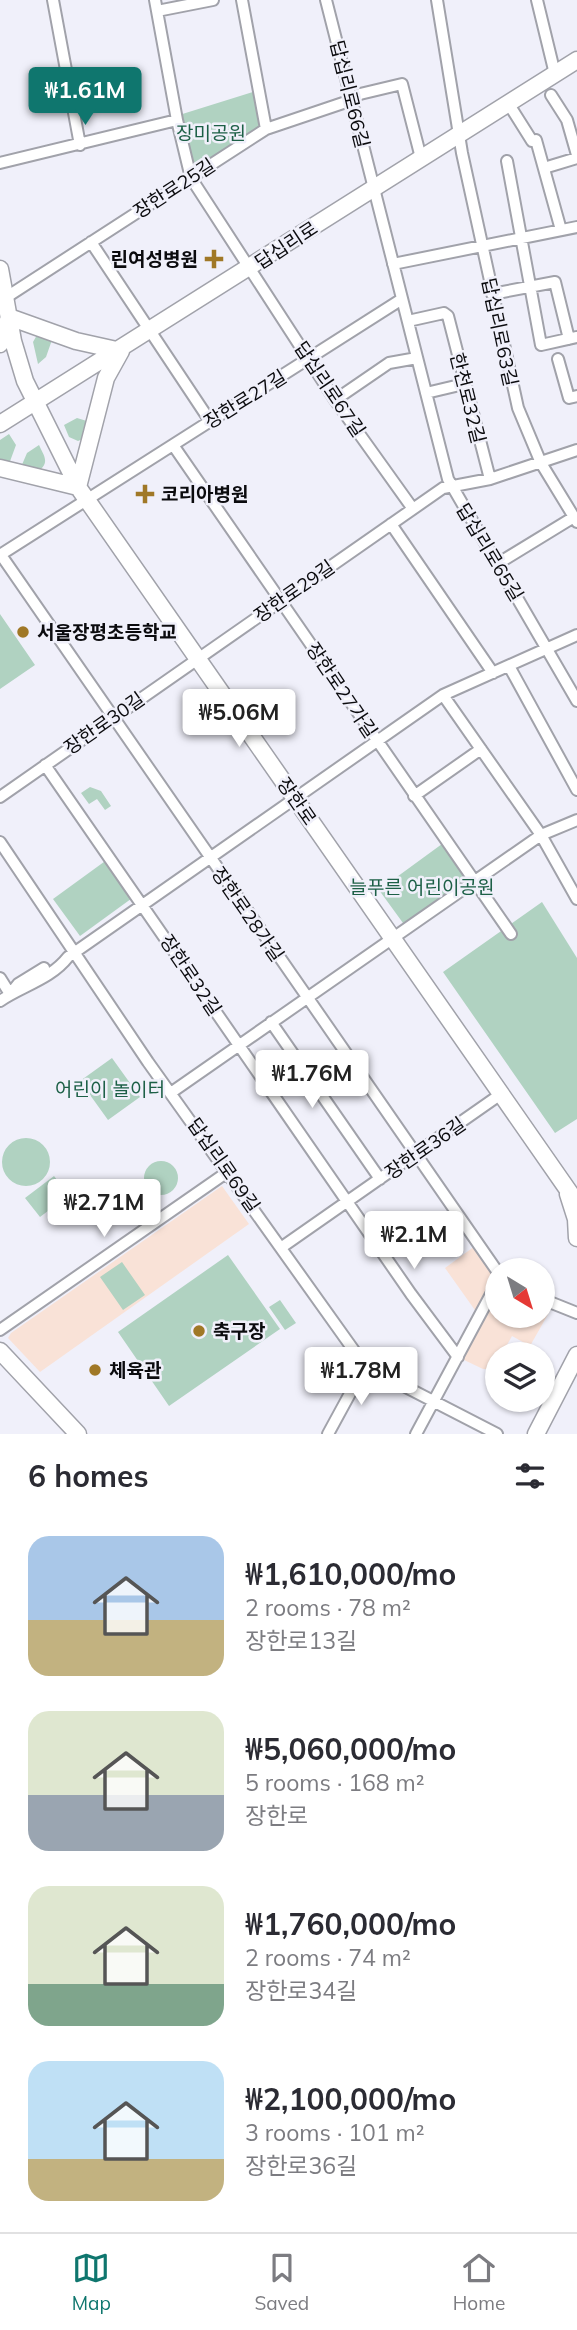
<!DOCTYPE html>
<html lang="en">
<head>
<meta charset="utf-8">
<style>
	body { margin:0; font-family:Mulish,"Noto Sans KR",sans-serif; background:#f2f2f3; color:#2b2b33; height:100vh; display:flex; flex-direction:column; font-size:26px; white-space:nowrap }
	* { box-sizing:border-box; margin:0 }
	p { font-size:23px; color:#7c7c81 }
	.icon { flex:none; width:38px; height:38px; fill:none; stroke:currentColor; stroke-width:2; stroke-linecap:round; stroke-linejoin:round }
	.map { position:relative; height:1434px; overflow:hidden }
	.details { display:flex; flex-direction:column; background:#fff; flex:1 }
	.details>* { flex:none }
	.needle { width:46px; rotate:142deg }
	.fabs { position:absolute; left:485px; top:1258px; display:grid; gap:14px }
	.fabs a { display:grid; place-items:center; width:70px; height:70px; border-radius:50%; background:#fff; box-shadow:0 2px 5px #0004; font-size:35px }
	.price { position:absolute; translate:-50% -60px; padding:0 16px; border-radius:7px; background:#fff; color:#222; font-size:23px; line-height:46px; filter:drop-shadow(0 2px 4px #0008) }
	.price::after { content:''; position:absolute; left:50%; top:42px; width:21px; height:16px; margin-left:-10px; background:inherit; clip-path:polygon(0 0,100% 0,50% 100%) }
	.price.current { background:#0f766e; color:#fff }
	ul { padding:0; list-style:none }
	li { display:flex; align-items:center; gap:21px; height:175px; padding:0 28px }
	li span { display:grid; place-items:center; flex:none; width:196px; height:140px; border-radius:21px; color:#555 }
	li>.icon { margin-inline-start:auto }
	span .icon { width:84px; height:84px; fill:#fffc; stroke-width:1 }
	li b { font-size:30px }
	h2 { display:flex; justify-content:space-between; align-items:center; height:84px; padding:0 28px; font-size:30px }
	.tab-bar { display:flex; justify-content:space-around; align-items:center; height:98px; border-top:2px solid #e1e1e2; background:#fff; font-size:19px; color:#7c7c81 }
	.tab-bar a { display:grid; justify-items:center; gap:4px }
	.tab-bar .current { color:#0f766e }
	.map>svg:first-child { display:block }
</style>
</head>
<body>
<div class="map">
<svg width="577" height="1434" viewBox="0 0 577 1434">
	<rect width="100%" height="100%" fill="#f0f0fa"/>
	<!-- commercial -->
	<path fill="#f9e2d7" d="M222,1186L249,1224L40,1372L8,1338L11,1333Z
		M475,1246L497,1277V1316H542L543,1305L551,1309L530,1346L512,1336L502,1354H497L495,1369H483L462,1359L477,1313L445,1268Z"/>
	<!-- green -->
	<path fill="#b0d2c1" d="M259,90L266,129L191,178L176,116Z
		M37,335L53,337L46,357L38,364L33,342Z
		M77,418L90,422L85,438L78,441L69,437L64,425Z
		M9,434L16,445L9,464L0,462V440Z
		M39,445C43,454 50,462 40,470L21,467L27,453Z
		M0,614L35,665L0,689Z
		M90,787L101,791L111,806L105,810L97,799L89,804L81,793Z
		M442,844L466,876L465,883L409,923H403L379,890Z
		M108,859L135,896L80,936L53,899Z
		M542,902L577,958V1119L555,1133L443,972Z
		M112,1058L140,1097L108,1120L80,1081Z
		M2 1162a24 24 0 1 1 48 0a24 24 0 1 1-48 0Z
		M144 1178a17 17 0 1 1 34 0a17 17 0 1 1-34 0Z
		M54,1176L69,1195L40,1217L25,1198Z
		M228,1255L280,1329L169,1406L118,1332Z
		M122,1262L145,1295L123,1310L100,1277Z
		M280,1300L296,1323L285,1330L269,1307Z"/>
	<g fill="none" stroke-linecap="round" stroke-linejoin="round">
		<defs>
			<path id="street" d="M53,0L80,145
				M155,0L177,120L191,178L335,400L413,509
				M242,0L266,129
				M326,0L448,479L577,701
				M437,0L462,153L518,408L541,463L577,522
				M537,0L555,74
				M157,11L213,0
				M551,95L567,120L577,155
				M508,103L532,141L536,140L561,230
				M507,161L541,345L577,337
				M0,163L177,120
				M544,168L577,158
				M91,242L210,421
				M393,264L577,227
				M492,294L555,282L569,339
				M2,300L266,129L352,100L360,94L402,84L421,158
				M408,321L444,313L448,316L490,479
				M558,359L569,398L577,396
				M426,393L464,384
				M335,400L389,363L417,358
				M173,445L511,934
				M391,524L493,673
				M0,555L402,299
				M1,555L497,1271
				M497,564L574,517
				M509,666L577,790
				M443,695L541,835L577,899
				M45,765L411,1294L458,1357
				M414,796L481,749
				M0,797L443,488L490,479L577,450
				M0,842L148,1062L365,1366L497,1434
				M0,978L10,994
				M10,994L18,984L44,968
				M0,1001C22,986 51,979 68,957L443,695L577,635
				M271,1022L380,1179
				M172,1092L541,835L577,820
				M282,1247L501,1094
				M542,1299L577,1313
				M0,1330L226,1173
				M328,1434L365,1366
				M416,1434L497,1283"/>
			<path id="secondary" d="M0,269L13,341L25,381L78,487L577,1203
				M0,344L9,317L76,341L121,351L106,378L78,487L0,468
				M0,424L577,60
				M568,1194L576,1219L577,1238
				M0,1351L78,1434
				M536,1434L577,1355"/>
		</defs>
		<!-- street casing -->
		<use href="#street" stroke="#a1a2aa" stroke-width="14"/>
		<!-- secondary casing -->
		<use href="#secondary" stroke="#a1a2aa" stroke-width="19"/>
		<!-- street -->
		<use href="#street" stroke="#fff" stroke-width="10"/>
		<!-- secondary -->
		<use href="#secondary" stroke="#fff" stroke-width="16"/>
	</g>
	<!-- markers -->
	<g fill="#a07826" stroke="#f0f0fa" stroke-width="2.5">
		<path d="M210.5 248.5h7v7h7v7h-7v7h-7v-7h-7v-7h7z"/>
		<path d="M141.5 483.5h7v7h7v7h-7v7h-7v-7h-7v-7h7z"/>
		<circle cx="23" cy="632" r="7"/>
		<circle cx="199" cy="1331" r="7"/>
		<circle cx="95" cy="1370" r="7"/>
	</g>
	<g text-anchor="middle" stroke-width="5" stroke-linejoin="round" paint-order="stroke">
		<!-- street labels -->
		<g font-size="19" fill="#0b0b0e" stroke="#f0f0fa">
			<text transform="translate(350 94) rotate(76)" y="7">답십리로66길</text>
			<text transform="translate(174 188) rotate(-33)" y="7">장한로25길</text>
			<text transform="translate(286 245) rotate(-33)" y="7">답십리로</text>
			<text transform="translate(500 332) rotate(78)" y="7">답십리로63길</text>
			<text transform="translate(330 389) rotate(56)" y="7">답십리로67길</text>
			<text transform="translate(468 398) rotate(76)" y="7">한천로32길</text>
			<text transform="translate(245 399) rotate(-32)" y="7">장한로27길</text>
			<text transform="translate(490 552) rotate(59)" y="7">답십리로65길</text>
			<text transform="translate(294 591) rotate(-35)" y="7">장한로29길</text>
			<text transform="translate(342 690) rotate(56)" y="7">장한로27가길</text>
			<text transform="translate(104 723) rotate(-35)" y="7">장한로30길</text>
			<text transform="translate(297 801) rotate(55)" y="7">장한로</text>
			<text transform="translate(248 914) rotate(55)" y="7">장한로28가길</text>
			<text transform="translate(191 975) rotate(56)" y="7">장한로32길</text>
			<text transform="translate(425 1148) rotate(-35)" y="7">장한로36길</text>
			<text transform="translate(224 1165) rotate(55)" y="7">답십리로69길</text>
		</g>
		<!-- park labels -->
		<g font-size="19" fill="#1d6047" stroke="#f0f0fa">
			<text x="211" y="140">장미공원</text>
			<text x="422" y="894">늘푸른 어린이공원</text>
			<text x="110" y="1096">어린이 놀이터</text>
		</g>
		<!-- poi labels -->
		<g font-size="19" font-weight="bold" fill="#0b0b0e" stroke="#f0f0fa" text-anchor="start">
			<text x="198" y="266" text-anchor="end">린여성병원</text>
			<text x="161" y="501">코리아병원</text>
			<text x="37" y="639">서울장평초등학교</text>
			<text x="213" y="1338">축구장</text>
			<text x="109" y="1377">체육관</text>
		</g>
	</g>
</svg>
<div class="fabs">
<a><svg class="needle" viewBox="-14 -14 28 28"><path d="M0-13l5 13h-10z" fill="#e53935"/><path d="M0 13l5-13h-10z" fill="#7c7c81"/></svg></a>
<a><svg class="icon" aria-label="layers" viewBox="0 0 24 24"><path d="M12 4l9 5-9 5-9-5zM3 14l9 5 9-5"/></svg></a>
</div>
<b class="price current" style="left:85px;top:127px">₩1.61M</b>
<b class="price" style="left:239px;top:749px">₩5.06M</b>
<b class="price" style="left:312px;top:1110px">₩1.76M</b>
<b class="price" style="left:104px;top:1239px">₩2.71M</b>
<b class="price" style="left:414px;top:1271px">₩2.1M</b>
<b class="price" style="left:361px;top:1407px">₩1.78M</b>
</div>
<section class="details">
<h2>6 homes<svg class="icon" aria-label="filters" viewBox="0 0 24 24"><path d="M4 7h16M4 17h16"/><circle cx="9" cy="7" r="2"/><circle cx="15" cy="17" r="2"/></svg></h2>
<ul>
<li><span style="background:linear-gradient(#a9c7e8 60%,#c2b280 0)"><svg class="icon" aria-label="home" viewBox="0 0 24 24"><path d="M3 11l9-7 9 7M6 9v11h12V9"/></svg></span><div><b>₩1,610,000/mo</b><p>2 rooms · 78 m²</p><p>장한로13길</p></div></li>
<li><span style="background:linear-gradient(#dfe7d0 60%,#9aa5b1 0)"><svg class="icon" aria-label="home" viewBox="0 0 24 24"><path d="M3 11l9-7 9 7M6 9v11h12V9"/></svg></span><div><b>₩5,060,000/mo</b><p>5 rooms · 168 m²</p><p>장한로</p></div></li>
<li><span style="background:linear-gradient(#dfe7d0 70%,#7fa58c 0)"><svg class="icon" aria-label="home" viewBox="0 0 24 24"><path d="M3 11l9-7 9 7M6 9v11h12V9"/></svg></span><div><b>₩1,760,000/mo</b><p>2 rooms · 74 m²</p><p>장한로34길</p></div></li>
<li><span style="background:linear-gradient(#bfe0f5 70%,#c2b280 0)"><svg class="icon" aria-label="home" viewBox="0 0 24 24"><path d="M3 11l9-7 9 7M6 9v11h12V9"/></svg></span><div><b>₩2,100,000/mo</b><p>3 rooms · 101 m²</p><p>장한로36길</p></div></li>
</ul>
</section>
<nav class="tab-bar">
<a class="current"><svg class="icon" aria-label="map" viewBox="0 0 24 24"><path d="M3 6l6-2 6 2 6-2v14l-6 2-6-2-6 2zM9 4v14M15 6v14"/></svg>Map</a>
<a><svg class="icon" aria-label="saved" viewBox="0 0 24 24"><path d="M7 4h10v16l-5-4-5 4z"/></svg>Saved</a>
<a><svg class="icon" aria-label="home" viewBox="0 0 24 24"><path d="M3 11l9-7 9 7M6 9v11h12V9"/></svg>Home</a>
</nav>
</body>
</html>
